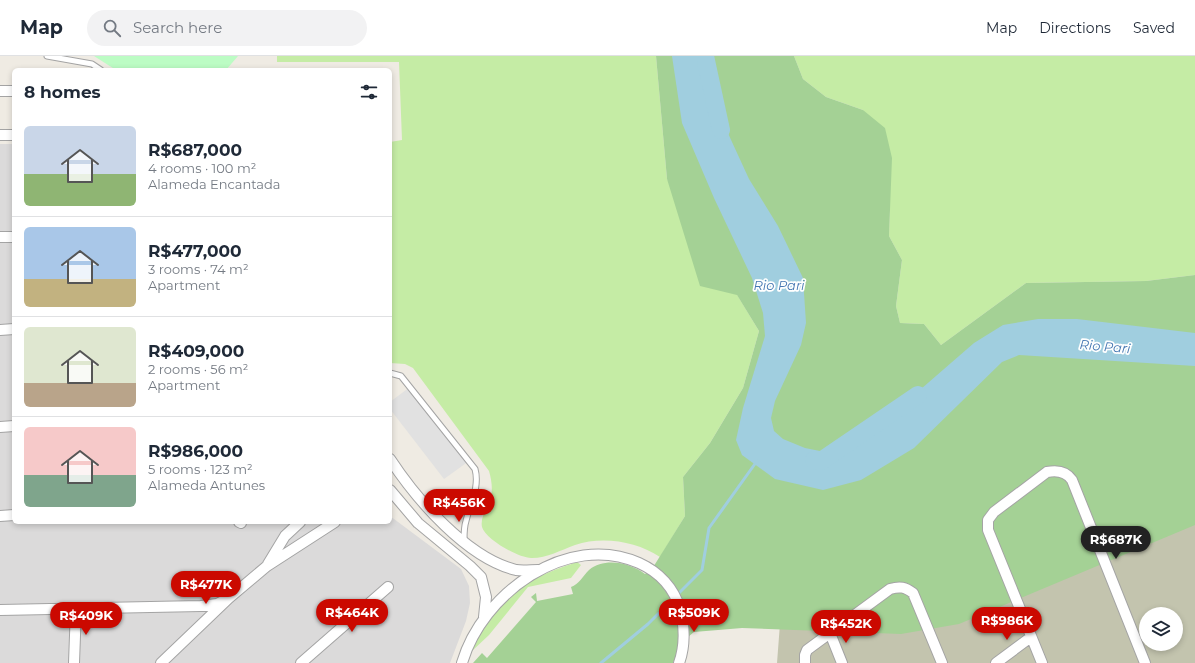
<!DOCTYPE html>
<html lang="en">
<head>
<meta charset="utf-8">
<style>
	body { margin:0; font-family:Montserrat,sans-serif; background:#f2f2f3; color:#1f2937; height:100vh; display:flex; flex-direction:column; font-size:15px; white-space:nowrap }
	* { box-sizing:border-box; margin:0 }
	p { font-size:13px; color:#747a83 }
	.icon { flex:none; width:22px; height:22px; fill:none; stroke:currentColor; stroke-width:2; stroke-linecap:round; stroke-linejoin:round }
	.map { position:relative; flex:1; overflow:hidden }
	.drawer { position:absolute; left:12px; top:12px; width:380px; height:456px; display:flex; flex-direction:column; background:#fff; border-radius:6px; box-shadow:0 2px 6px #0003 }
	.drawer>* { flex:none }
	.controls { position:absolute; left:1139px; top:551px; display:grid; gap:8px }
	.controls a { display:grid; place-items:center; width:44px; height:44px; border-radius:50%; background:#fff; box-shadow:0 2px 6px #0003; font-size:20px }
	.price { position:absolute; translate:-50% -34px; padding:0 9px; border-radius:14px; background:#cb0900; color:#fff; font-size:13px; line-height:26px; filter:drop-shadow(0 1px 2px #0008) }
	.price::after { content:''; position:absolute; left:50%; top:24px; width:12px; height:9px; margin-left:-6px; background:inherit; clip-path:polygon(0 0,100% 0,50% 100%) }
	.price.on { background:#222; color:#fff }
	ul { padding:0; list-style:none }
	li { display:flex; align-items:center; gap:12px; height:100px; padding:0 12px }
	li+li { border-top:1px solid #e0e1e3 }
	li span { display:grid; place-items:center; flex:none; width:112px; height:80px; border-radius:6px; color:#555 }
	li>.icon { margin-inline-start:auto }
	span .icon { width:48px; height:48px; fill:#fffc; stroke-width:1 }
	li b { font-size:17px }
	h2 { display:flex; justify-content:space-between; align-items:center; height:48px; padding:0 12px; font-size:17px }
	header { display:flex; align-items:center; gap:24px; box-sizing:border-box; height:56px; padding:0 20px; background:#fff; border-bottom:1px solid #e0e1e3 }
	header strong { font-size:19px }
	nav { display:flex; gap:22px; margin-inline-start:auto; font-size:14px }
	.search { width:280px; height:36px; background:#f2f2f3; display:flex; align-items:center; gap:10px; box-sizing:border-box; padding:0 14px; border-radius:22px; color:#747a83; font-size:15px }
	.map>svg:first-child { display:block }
</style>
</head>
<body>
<header>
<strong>Map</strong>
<div class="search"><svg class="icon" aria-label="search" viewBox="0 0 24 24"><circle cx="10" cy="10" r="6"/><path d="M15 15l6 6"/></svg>Search here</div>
<nav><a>Map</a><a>Directions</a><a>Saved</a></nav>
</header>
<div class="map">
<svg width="1195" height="607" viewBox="0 0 1195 607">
	<rect width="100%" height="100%" fill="#efebe3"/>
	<!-- residential -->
	<path fill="#dbdada" d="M0,88H14V466H390V460L461,513L469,530L470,547L466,565L450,607H0Z"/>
	<!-- construction -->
	<path fill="#c3c4ae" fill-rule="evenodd" d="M1195,336V607H777L785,502ZM1146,558H1176V588H1146Z"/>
	<!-- grass -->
	<path fill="#c5eca5" d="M277,0H656L667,123L759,275L743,332L710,387L683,421L685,460L660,501C636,485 602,480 575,489C561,494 547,502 532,502C520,503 485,483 482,471C480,461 487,453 490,445C493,434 492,426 489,415L413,312L405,308L390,307V86L402,84L399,6H277Z
		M794,0H1195V219L1146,225L1026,227L941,289L924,268L900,267L896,250L902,204L889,180L890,147L863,54L826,41L803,23Z
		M577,506L581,509L571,522L528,531L489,579L472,595C474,583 481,576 488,566C514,530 535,520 577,506Z"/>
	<!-- forest -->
	<path fill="#a4d195" d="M656,0H794L803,23L826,41L863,54L885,72L892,102L889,180L902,204L896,250L900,267L924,268L941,289L1026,227L1146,225L1195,219V469L959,568L901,578L742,572L694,576L682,586L673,607H473L482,597L487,602L536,546L531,541L536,537L537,545L573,538L571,531C579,528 583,520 589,514C605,501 630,507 645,518L652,513L685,460L683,421L710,387L743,332L759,275L737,239L700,230L667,123Z"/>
	<!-- park -->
	<path fill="#bcfcc4" d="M94,0H238L226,14H116Z"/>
	<!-- parking -->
	<path fill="#e1e1e1" d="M410,331L469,405L444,423L390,353V346Z"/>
	<!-- water -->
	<path fill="#a0cedf" d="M672,0H710L707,23L715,49L749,123L778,170L803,222L806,267L801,289L775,345L771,362L774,375L783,383L805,392L830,397L850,392L868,379L974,287L1003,269L1038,263H1077L1195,277V310L1019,299L1002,306L914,392L861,424L823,434L775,423L742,399L736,384L743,352L765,280L763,257L752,222L714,142L682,67Z"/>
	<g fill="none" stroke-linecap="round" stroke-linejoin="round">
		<!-- stream -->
		<path stroke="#a0cedf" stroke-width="3" d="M601,607L648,568L702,514L709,472L757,405"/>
		<!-- river -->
		<path stroke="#a0cedf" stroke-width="18" d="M705,0L721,74
			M814,404L821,405L918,339"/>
		<defs>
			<path id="lane" d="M47,0L92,8L101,14
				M390,317L401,320L475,413C480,431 470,448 466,465C464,471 464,478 464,484"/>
			<path id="street" d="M0,35H14
				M0,79H14
				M0,181H14
				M0,274L14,273
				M0,371L14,370
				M390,403C417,444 467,502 516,514C523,515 531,514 538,514
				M390,434L418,467L470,510L481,521L486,541L484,561
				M0,460L14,459
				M239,466L241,467
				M268,508L285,480L300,466
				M0,554L201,550L217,548L229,542
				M830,577L842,607
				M74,607L76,552
				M161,607L229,542L267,510L335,466
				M301,607L388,531
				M462,607C482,538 567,475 639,507C659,516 674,532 680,553C685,570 685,591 679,607
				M805,607V599L807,594L890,533C900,530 905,531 913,537L942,607
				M996,607L1031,581
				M1042,607L988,474V464L994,456L1047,416C1057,414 1066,415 1072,424L1145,607"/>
		</defs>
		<!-- lane casing -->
		<use href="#lane" stroke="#a4a4a4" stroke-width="7"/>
		<!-- street casing -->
		<use href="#street" stroke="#a4a4a4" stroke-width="12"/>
		<!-- lane -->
		<use href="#lane" stroke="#fff" stroke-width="5"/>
		<!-- street -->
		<use href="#street" stroke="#fff" stroke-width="10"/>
	</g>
	<g text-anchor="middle" stroke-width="3.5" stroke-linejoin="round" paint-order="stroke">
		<!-- water labels -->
		<g font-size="13" font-style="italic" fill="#4577b2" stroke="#fff">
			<text x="779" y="234">Rio Pari</text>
			<text transform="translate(1105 290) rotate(5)" y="5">Rio Pari</text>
		</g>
	</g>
</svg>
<div class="controls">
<a><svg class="icon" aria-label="layers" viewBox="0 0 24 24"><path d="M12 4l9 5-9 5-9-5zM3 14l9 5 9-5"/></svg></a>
</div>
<b class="price" style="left:459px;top:467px">R$456K</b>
<b class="price on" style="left:1116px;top:504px">R$687K</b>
<b class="price" style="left:206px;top:549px">R$477K</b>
<b class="price" style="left:352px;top:577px">R$464K</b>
<b class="price" style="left:694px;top:577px">R$509K</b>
<b class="price" style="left:86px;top:580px">R$409K</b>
<b class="price" style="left:1007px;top:585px">R$986K</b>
<b class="price" style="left:846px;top:588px">R$452K</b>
<section class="drawer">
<h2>8 homes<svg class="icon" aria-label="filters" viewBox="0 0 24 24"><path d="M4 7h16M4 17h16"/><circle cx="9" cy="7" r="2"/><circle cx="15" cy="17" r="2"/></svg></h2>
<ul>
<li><span style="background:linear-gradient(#c9d6e8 60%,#8fb573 0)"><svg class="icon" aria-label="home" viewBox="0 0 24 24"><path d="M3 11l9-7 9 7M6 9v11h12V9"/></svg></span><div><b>R$687,000</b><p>4 rooms · 100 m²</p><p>Alameda Encantada</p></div></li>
<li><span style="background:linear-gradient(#a9c7e8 65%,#c2b280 0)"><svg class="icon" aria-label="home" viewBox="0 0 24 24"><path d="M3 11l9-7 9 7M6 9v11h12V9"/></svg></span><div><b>R$477,000</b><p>3 rooms · 74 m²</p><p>Apartment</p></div></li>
<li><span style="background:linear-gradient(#dfe7d0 70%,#b9a48a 0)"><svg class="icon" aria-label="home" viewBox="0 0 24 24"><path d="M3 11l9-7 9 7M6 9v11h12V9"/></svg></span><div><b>R$409,000</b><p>2 rooms · 56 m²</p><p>Apartment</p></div></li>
<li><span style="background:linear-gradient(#f6c9c9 60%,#7fa58c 0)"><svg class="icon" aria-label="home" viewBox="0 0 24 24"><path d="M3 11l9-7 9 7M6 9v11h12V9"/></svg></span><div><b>R$986,000</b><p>5 rooms · 123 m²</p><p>Alameda Antunes</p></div></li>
</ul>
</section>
</div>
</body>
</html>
